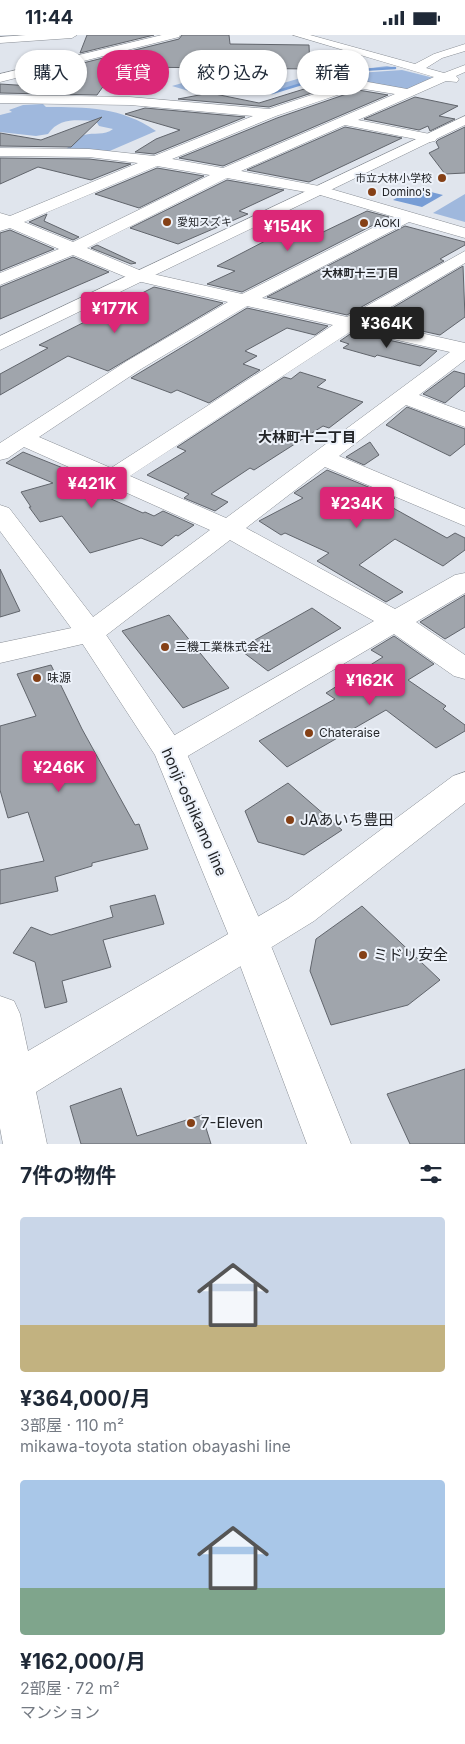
<!DOCTYPE html>
<html lang="ja">
<head>
<meta charset="utf-8">
<style>
	body { margin:0; font-family:Inter,"Noto Sans JP",sans-serif; background:#f2f2f3; color:#1f2937; height:100vh; display:flex; flex-direction:column; font-size:19px; white-space:nowrap }
	* { box-sizing:border-box; margin:0 }
	p { font-size:16px; color:#747a83 }
	.icon { flex:none; width:28px; height:28px; fill:none; stroke:currentColor; stroke-width:2; stroke-linecap:round; stroke-linejoin:round }
	.map { position:relative; height:1109px; overflow:hidden }
	.details { display:flex; flex-direction:column; background:#fff; flex:1 }
	.details>* { flex:none }
	.guide { position:absolute; left:15px; top:15px; width:435px; height:45px; display:flex; gap:10px }
	.price { position:absolute; translate:-50% -42px; padding:0 11px; border-radius:5px; background:#db2777; color:#fff; font-size:16px; line-height:32px; filter:drop-shadow(0 1px 2px #0008) }
	.price::after { content:''; position:absolute; left:50%; top:30px; width:15px; height:11px; margin-left:-8px; background:inherit; clip-path:polygon(0 0,100% 0,50% 100%) }
	.price.on { background:#222; color:#fff }
	ul { padding:0; list-style:none }
	li { display:grid; align-content:center; gap:10px; height:265px; padding:0 20px }
	li span { display:grid; place-items:center; height:155px; border-radius:5px; color:#555 }
	li>.icon { margin-inline-start:auto }
	span .icon { width:90px; height:90px; fill:#fffc; stroke-width:1 }
	li b { font-size:21px }
	h2 { display:flex; justify-content:space-between; align-items:center; height:60px; padding:0 20px; font-size:21px }
	.pill { padding:0 18px; border-radius:22px; background:#fff; box-shadow:0 1px 4px #0004; font-size:18px; line-height:45px }
	.pill.on { background:#db2777; color:#fff }
	.status { display:flex; justify-content:space-between; align-items:center; height:35px; padding:0 25px; background:#fff; direction:ltr }
	.status svg { height:14px; fill:currentColor }
	.map>svg:first-child { display:block }
</style>
</head>
<body>
<div class="status"><b>11:44</b><svg viewBox="0 0 49 12"><path d="M0 12V9h3v3zM5 12V6h3v6zM10 12V3h3v9zM15 12V0h3v12zM26 1h20v11H26zM47 4h2v5h-2z"/></svg></div>
<div class="map">
<svg width="465" height="1109" viewBox="0 0 465 1109">
	<rect width="100%" height="100%" fill="#e0e5ed"/>
	<!-- green -->
	<path fill="#9fb8dd" d="M387,31L397,33L343,37L271,59L247,48L229,51L214,46L195,50L207,54L192,57L172,51L213,39L237,47L262,44L265,48L273,51L339,32L371,33Z
		M402,35L434,43L405,56L339,43L358,38Z
		M43,69L46,72C87,72 121,72 156,96L105,118L64,116C70,111 76,103 84,100C94,97 104,101 113,94L99,91L96,86C78,85 59,82 48,99L36,101L0,97V80L12,77L9,75L23,70Z
		M465,159V187L433,178Z"/>
	<!-- water -->
	<path fill="#779dd5" d="M415,153L443,160L422,172L393,165Z"/>
	<g fill="none" stroke-linecap="round" stroke-linejoin="round">
		<!-- stream -->
		<path stroke="#779dd5" stroke-width="2.5" d="M272,58L344,36L395,33"/>
	</g>
	<!-- building -->
	<path fill="#a0a5ac" stroke="#61656c" d="M87,0H154L80,18Z
		M182,0H229L230,9L309,10L310,34L134,32L133,40L112,39L97,60L56,59L59,54L46,59L0,58V49L64,53L75,30L179,4Z
		M330,46L342,48L269,72L178,64L210,58L259,68Z
		M358,55L388,60L223,131L179,123L277,83Z
		M415,62L458,71L439,81L455,84L430,96L428,91L419,95L364,84Z
		M145,73L245,82L154,119L135,117L156,104L180,95L125,79Z
		M102,82L71,112L0,111V98L41,105Z
		M345,92L402,103L309,147L247,135Z
		M465,92V138L445,139L429,118L439,113L436,107L438,105Z
		M0,123L89,124L131,129L91,145L38,132L0,149Z
		M157,133L204,141L139,173L95,159Z
		M227,145L284,155L239,176L248,179L178,209L130,193Z
		M367,176L389,182L242,257L207,249L235,236L217,231L294,191L321,198Z
		M47,179L44,186L79,202L73,205L29,187Z
		M405,191L465,207V210L440,224L444,226L347,280L267,262Z
		M10,195L54,214L0,236V198Z
		M97,210L136,228L131,229L91,213Z
		M73,222L109,237L0,284V252Z
		M463,231L465,282L440,300L372,285Z
		M154,252L223,268L108,336L68,321L0,360V339L48,313L39,310Z
		M247,273L328,291L315,300L287,293L245,316L257,321L243,329L260,335L209,368L177,355L171,358L131,343Z
		M353,297L437,316L420,331L377,320L375,322L343,313L349,309L340,306Z
		M454,336L465,339V351L445,368L423,359Z
		M300,337L326,345L317,352L363,367L329,393L323,391L254,435L250,433L211,459L228,467L215,476L184,463L189,459L147,440L186,416L177,412L284,342L291,344Z
		M407,372L465,394V409L450,421L386,390Z
		M370,407L379,420L364,430L346,422Z
		M23,417L103,449L93,456L143,478L145,477L154,481L163,476L194,490L178,501L176,500L162,511L141,503L90,518L62,481L40,487L29,472H31L21,457L53,448L6,428Z
		M327,435L395,463L386,469L447,503L455,498L465,503V515L443,531L395,504L359,530L403,557L386,567L317,526L329,518L285,498L281,500L259,486L303,463L294,458Z
		M0,534L20,576L0,582Z
		M465,560V592L445,604L420,587Z
		M312,573L341,593L268,636L239,614Z
		M169,580L214,635L229,653L183,673L122,596Z
		M394,601L434,629L408,645L446,671L443,674L465,690V696L436,713L386,675L287,732L259,706L335,664L326,658L383,622L371,615Z
		M51,630L82,694L135,790L139,789L148,814L92,828V831L55,842L58,856L0,869V835L44,826L28,777L8,783L0,755V691L36,681L17,639Z
		M288,748L342,795L304,820L258,807L245,776Z
		M155,860L164,889L103,905L111,932L62,946L67,967L45,973L35,927L13,918L31,892L51,900L113,882L110,871Z
		M362,871L440,945L408,970L331,990L310,936L316,904Z
		M465,1034V1109H410L387,1059Z
		M121,1053L137,1101L202,1080L211,1109H81L70,1071Z"/>
	<g fill="none" stroke-linecap="round" stroke-linejoin="round">
		<defs>
			<path id="minor" d="M26,0H77L72,3L0,8V2Z
				M162,0H180L179,2L0,47V39Z
				M293,0H310L415,29L434,19L465,9V16L442,23L426,33L444,38L465,30V37L456,41L459,44L457,47L446,46L358,85L435,100L437,103L435,106L430,107L345,90L241,136L324,152L465,193V203L409,187L262,263L347,282L465,216V228L367,286L465,308V325L419,360L465,377V392L406,370L339,421L465,474V491L325,432L246,493L395,574L455,540L465,538V558L416,587L465,620V644L454,641L394,599L181,725L170,729L159,725L154,717L159,709L374,586L230,505L100,605L0,628V608L81,591L210,495L24,412L8,423L0,425V408L127,326L228,267L133,245L73,220L0,250V238L59,214L10,193L0,196V178L10,181L138,128L89,122L0,121V113L89,114L154,121L253,81L130,70L0,68V60L130,62L269,74L357,45L407,54L434,42ZM358,53L395,59L223,133L172,124L276,81ZM157,131L210,140L73,207L24,187ZM227,143L317,159L394,182L242,259L144,237L87,213ZM247,271L333,290L111,433L39,402L141,334ZM353,295L450,317L226,483L130,441Z
				M465,737V768L314,886L36,1057L47,1109H3L0,1093V961L14,966L20,979L28,1016L288,864L453,741Z"/>
			<path id="major" d="M465,81V90L0,315V301Z
				M0,470L9,473L100,591L186,717L269,906L351,1109H307L231,906L155,720L80,605L0,496Z"/>
		</defs>
		<!-- minor casing -->
		<use href="#minor" stroke="#898e95" stroke-width="1"/>
		<!-- major casing -->
		<use href="#major" stroke="#898e95" stroke-width="1"/>
		<!-- minor -->
		<use href="#minor" fill="#fff" fill-rule="evenodd"/>
		<!-- major -->
		<use href="#major" fill="#fff" fill-rule="evenodd"/>
	</g>
	<!-- markers -->
	<g fill="#854016" stroke="#edf2fa" stroke-width="2">
		<circle cx="442" cy="143" r="5"/>
		<circle cx="372" cy="157" r="5"/>
		<circle cx="167" cy="187" r="5"/>
		<circle cx="364" cy="188" r="5"/>
		<circle cx="165" cy="612" r="5"/>
		<circle cx="37" cy="643" r="5"/>
		<circle cx="309" cy="698" r="5"/>
		<circle cx="290" cy="785" r="5"/>
		<circle cx="363" cy="920" r="5"/>
		<circle cx="191" cy="1088" r="5"/>
	</g>
	<g text-anchor="middle" stroke-width="4" stroke-linejoin="round" paint-order="stroke">
		<!-- far-poi labels -->
		<g font-size="11" fill="#232528" stroke="#edf2fa" text-anchor="start">
			<text x="432" y="147" text-anchor="end">市立大林小学校</text>
			<text x="382" y="161">Domino's</text>
			<text x="177" y="191">愛知スズキ</text>
			<text x="374" y="192">AOKI</text>
		</g>
		<!-- far-neighbourhood labels -->
		<g font-size="11" font-weight="bold" fill="#232528" stroke="#edf2fa">
			<text x="360" y="242">大林町十三丁目</text>
		</g>
		<!-- poi labels -->
		<g font-size="12" fill="#232528" stroke="#edf2fa" text-anchor="start">
			<text x="175" y="616">三機工業株式会社</text>
			<text x="47" y="647">味源</text>
			<text x="319" y="702">Chateraise</text>
		</g>
		<!-- neighbourhood labels -->
		<g font-size="14" font-weight="bold" fill="#232528" stroke="#edf2fa">
			<text x="307" y="407">大林町十二丁目</text>
		</g>
		<!-- near-street labels -->
		<g font-size="15" fill="#232528" stroke="#edf2fa">
			<text transform="translate(194 777) rotate(66)" y="5">honji-oshikamo line</text>
		</g>
		<!-- near-poi labels -->
		<g font-size="15" fill="#232528" stroke="#edf2fa" text-anchor="start">
			<text x="300" y="790">JAあいち豊田</text>
			<text x="373" y="925">ミドリ安全</text>
			<text x="201" y="1093">7-Eleven</text>
		</g>
	</g>
</svg>
<b class="price" style="left:288px;top:217px">¥154K</b>
<b class="price" style="left:115px;top:299px">¥177K</b>
<b class="price on" style="left:387px;top:314px">¥364K</b>
<b class="price" style="left:92px;top:474px">¥421K</b>
<b class="price" style="left:357px;top:494px">¥234K</b>
<b class="price" style="left:370px;top:671px">¥162K</b>
<b class="price" style="left:59px;top:758px">¥246K</b>
<div class="guide">
<a class="pill">購入</a>
<a class="pill on">賃貸</a>
<a class="pill">絞り込み</a>
<a class="pill">新着</a>
</div>
</div>
<section class="details">
<h2>7件の物件<svg class="icon" aria-label="filters" viewBox="0 0 24 24"><path d="M4 7h16M4 17h16"/><circle cx="9" cy="7" r="2"/><circle cx="15" cy="17" r="2"/></svg></h2>
<ul>
<li><span style="background:linear-gradient(#c9d6e8 70%,#c2b280 0)"><svg class="icon" aria-label="home" viewBox="0 0 24 24"><path d="M3 11l9-7 9 7M6 9v11h12V9"/></svg></span><div><b>¥364,000/月</b><p>3部屋 · 110 m²</p><p>mikawa-toyota station obayashi line</p></div></li>
<li><span style="background:linear-gradient(#a9c7e8 70%,#7fa58c 0)"><svg class="icon" aria-label="home" viewBox="0 0 24 24"><path d="M3 11l9-7 9 7M6 9v11h12V9"/></svg></span><div><b>¥162,000/月</b><p>2部屋 · 72 m²</p><p>マンション</p></div></li>
</ul>
</section>
</body>
</html>
